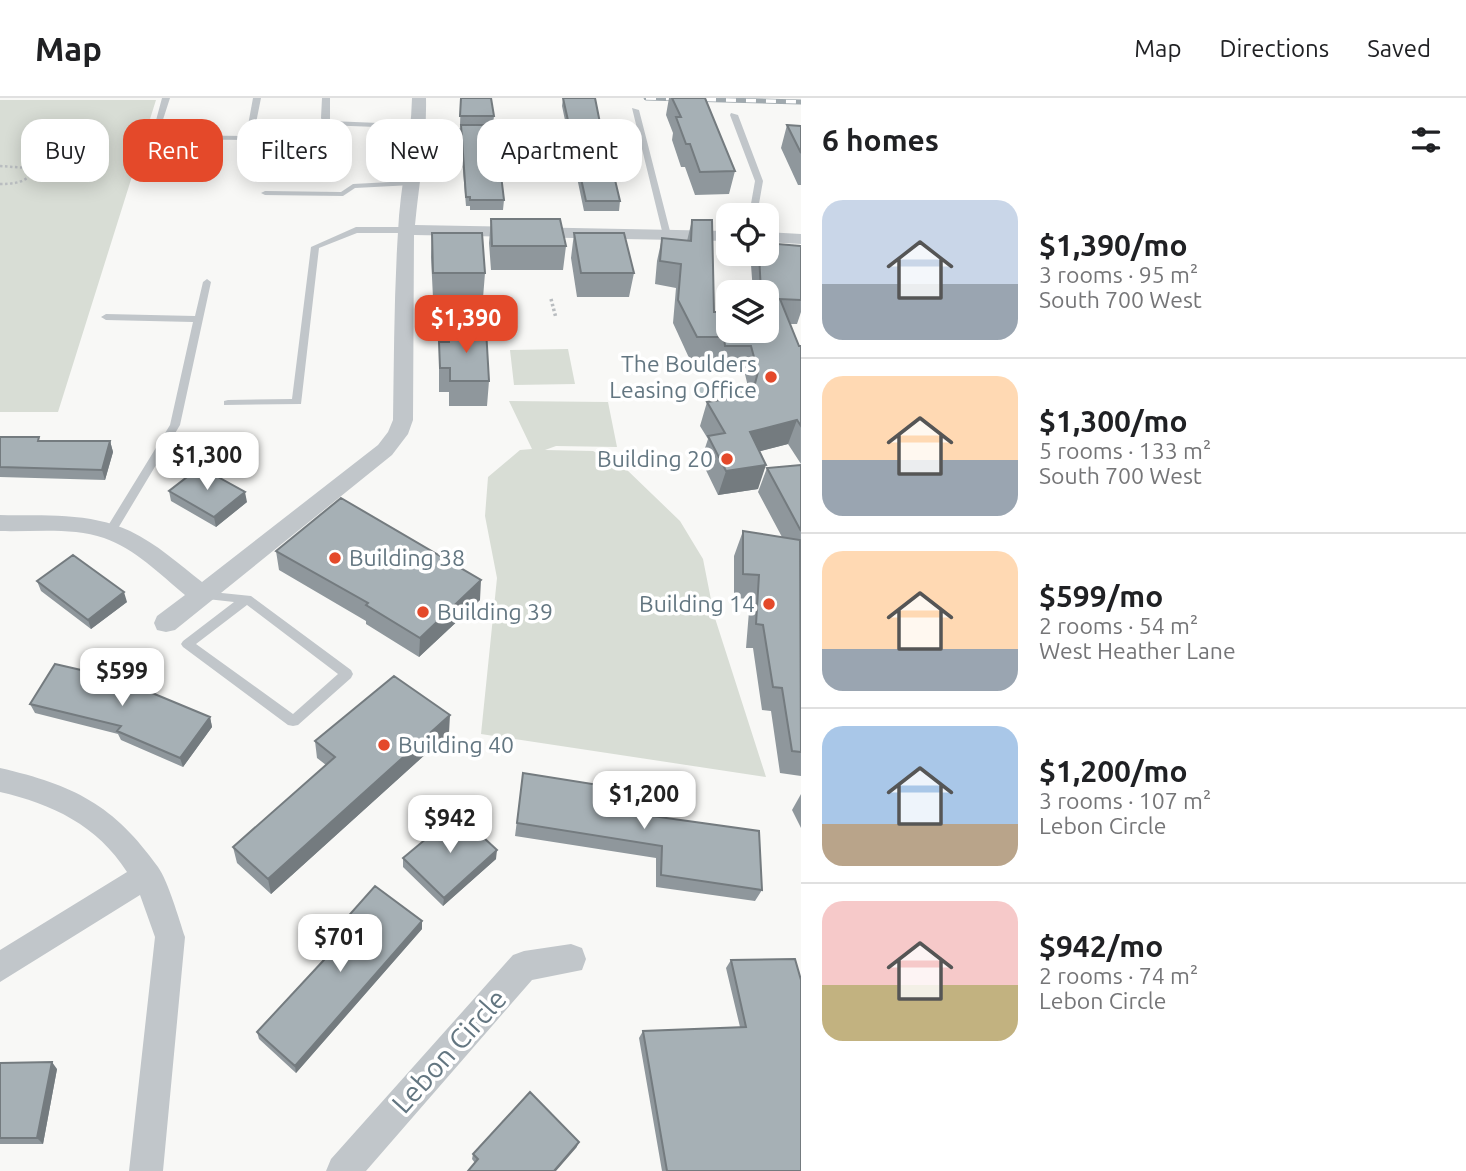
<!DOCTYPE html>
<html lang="en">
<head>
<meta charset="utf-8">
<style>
	body { margin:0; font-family:Ubuntu,sans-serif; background:#f2f2f2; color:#202124; height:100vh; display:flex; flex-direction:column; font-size:26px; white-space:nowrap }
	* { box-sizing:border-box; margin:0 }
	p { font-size:23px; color:#757577 }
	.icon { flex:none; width:38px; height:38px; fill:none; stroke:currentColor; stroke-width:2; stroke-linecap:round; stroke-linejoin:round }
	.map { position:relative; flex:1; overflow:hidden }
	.panel { display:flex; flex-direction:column; background:#fff; width:665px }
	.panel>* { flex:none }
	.guide { position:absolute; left:21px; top:21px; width:665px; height:63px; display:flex; gap:14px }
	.controls { position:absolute; left:716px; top:105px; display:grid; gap:14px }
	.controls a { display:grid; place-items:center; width:63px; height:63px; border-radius:14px; background:#fff; box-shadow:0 4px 18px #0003; font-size:35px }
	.price { position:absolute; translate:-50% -60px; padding:0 16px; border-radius:14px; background:#fff; color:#222; font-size:23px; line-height:46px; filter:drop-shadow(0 2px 4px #0008) }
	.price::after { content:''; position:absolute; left:50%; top:42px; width:21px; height:16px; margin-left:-10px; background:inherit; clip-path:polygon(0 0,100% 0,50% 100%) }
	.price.on { background:#e4492a; color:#fff }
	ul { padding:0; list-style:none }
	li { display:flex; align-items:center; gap:21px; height:175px; padding:0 21px }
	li+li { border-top:2px solid #e0e0e0 }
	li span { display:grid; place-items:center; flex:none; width:196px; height:140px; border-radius:21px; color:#555 }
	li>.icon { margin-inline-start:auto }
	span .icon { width:84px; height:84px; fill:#fffc; stroke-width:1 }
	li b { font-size:30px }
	h2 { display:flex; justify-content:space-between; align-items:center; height:84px; padding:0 21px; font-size:30px }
	.tag { padding:0 24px; border-radius:21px; background:#fff; box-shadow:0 4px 18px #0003; font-size:24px; line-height:63px }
	.tag.on { background:#e4492a; color:#fff }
	header { display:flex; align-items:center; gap:42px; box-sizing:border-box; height:98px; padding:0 35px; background:#fff; border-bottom:2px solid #e0e0e0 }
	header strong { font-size:33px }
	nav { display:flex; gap:38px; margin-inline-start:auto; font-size:24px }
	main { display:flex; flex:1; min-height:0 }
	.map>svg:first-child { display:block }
</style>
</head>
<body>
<header>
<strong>Map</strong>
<nav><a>Map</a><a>Directions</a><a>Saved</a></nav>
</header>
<main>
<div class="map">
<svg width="801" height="1073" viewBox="0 0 801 1073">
	<rect width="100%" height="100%" fill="#f8f8f6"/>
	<!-- green -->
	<path fill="#d8ddd5" d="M0,2H156L58,314H0Z
		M568,251L575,286L514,287L510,252Z
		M509,303L608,304L617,349L556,348L545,352L593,353L625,370L680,423L703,461L714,517L766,679L481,636L497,480L485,418L488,379L520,352L532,351Z"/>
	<!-- water -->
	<path fill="#b7c5c8" d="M693,287H742L747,301H697Z"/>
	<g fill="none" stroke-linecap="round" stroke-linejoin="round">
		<!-- path-far1 -->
		<path stroke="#b9bdc0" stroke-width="2.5" stroke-dasharray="2.5 2.5" stroke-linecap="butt" d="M0,68L28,70
			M0,86C13,86 25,85 33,74L28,70L36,50"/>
		<!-- path -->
		<path stroke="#b9bdc0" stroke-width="3.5" stroke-dasharray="2.5 2.5" stroke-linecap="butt" d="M551,201L556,220"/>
		<!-- lane -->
		<path fill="#c1c6ca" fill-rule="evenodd" d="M162,0H170L158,37L246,38L253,0H261L253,40L249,42L151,41Z
			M322,0H330V23L403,26L407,28L403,30L324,27L321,20Z
			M632,10L639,12L671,137L670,139L663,137Z
			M731,15L738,17L763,83L757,117H749L755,83L730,17Z
			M416,30H542L546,32L542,34H419L415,32Z
			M409,83L413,85L412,87L355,90L343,98L265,97L261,95L265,93L341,94L353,86Z
			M356,129H406L410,132L406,135H357L319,150L301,306L224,307V303L228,302L292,301L311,149Z
			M207,181L211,184L180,327L114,437H106L104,434L106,431L170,327L193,224L106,222L101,219L106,216L195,218L203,184Z
			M202,493L251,498L351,572L353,576L351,580L298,627L293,628L288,627L183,549L181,546L183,543L234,504L198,500L196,497L198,494ZM247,507L338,576L293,616L196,546Z"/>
		<!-- street -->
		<path fill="#c1c6ca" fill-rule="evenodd" d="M412,0H426C427,42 419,85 415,127L728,133V143L414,137L413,322L408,336L392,357L175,532L166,534L157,532L154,525L157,518L185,497C160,476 135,451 104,440C72,429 34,434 0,433V417C43,418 90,414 130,433C157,446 179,466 202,484L378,347L388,334L393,322C394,259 394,196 398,134C400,88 411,45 412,0Z
			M766,134L801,136V146L766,144Z
			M0,670C74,687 114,707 158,769C168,783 179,821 185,839L163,1073H129L155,839L140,797L0,884V852L127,774C97,727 52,706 0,694Z
			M571,846L582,850L586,861L582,872L532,882L366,1073H326L331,1061L513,857L524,853Z"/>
		<defs>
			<path id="rail" d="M646,0L801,4"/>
		</defs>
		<!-- rail casing -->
		<use href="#rail" stroke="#a0a9ae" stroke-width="5"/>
		<!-- rail -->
		<use href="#rail" stroke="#fff" stroke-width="3.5" stroke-dasharray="10" stroke-linecap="butt"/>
	</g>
	<!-- wall -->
	<path fill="#8f979c" d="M461,0L494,18L493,27L504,102L503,112H470V108H466L460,37L461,27H460Z
		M563,0L608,65L620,103L619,113H584L562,8Z
		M669,0H705L735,73L729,96L695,97L685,69H681L672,42L673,35L666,17Z
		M787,27L801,28V87H798L781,50Z
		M491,121L566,148L563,172H491L489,145Z
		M692,122L714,214L766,233V194H753L751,167L755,156H766L801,148V214L797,226H790L799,248H801V366L788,346L760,353L758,391L718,397L701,362L708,341L700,328L707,304L750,297L744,272H718L717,262H690L673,225L676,190L655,186L657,163L662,140L687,143Z
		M432,135L485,175L483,200H433L431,159Z
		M574,135L634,175L629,199H577L571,160Z
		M449,231L489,283L487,308H449V294H439V244H448Z
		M0,339L40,343H110L113,354L105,382L0,379Z
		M801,367V678L780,675L771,613L762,612L753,550H746L750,501L734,500V458L743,433L782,439L758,394L767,370Z
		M169,393L247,404L216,429L171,403Z
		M276,453L480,502L419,559L366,526V523L279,472Z
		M37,483L127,504L91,531L41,493Z
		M30,606L210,619L212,629L183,669L121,642L118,636L35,615Z
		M449,635L271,796L237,765L233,749L326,667L317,660L315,643Z
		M523,675L623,714L762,792L755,803L656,789V760L515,738Z
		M801,696V730L792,712Z
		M403,760L496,761L443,808L403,769Z
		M422,831L296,975L259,941L257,934L332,853L328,850L327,842Z
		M731,862L801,1073H662L639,940L643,933L740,929L726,870Z
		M0,965L57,971L43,1046H0Z
		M579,1044L576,1050L475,1065L472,1061L473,1056Z"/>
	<!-- shaded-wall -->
	<path fill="#747b7f" d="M797,322L788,346L742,358L750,334Z
		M110,343L113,354L105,382L102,372Z
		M766,367L758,391L718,397L726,373Z
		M245,394L247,404L216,429L214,419Z
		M481,482L480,502L419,559L420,540Z
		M124,494L127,504L91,531L88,522Z
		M450,617L449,635L271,796L268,781Z
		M210,619L212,629L183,669L180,660Z
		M497,752L496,761L443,808L444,800Z
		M422,823V831L296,975L295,968Z
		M52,964L57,971L43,1046L37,1040Z
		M579,1044L576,1050L556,1073H554Z"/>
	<!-- building -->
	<path fill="#a6b0b5" stroke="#747b7f" stroke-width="2" d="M461,0H491L494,18H460Z
		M563,0H595L608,65H611L620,103H586Z
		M672,0H705L735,73L700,74L690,46H686L676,19H681Z
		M461,27H495L504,102H470V99H466Z
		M787,27L801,28V55Z
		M491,121H560L566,148H492Z
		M692,122H712L714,214H728V233H766V194H761L759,156H766V145L801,148V202L780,201L799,248H801V328L797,322L750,334L766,367L726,373L708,338L725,335L707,304L752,297L758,274L751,248H725L724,239H697L678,202L681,166L660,163L662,140L691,143Z
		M432,135H482L485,175H433Z
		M574,135H624L634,175H581Z
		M449,231H486L489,283H450V270H440L439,244H449Z
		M0,339H39L38,343H110L102,372L0,369Z
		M801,367V433L767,370Z
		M200,369L245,394L214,419L169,393Z
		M341,400L481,482L420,540L366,507L368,505L276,453Z
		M743,433L800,442L801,654L792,653L782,590L773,589L763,527L756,526L759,477L743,476Z
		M73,457L124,494L88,522L37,483Z
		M55,566L116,580L210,619L180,660L117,633L121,628L30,606Z
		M394,578L450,617L268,781L233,749L335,659L315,643Z
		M523,675L624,691L623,714L759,733L762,792L661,777L662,748L517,725Z
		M457,715L497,752L444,800L403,760Z
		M375,788L422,823L295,968L257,934L336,849L327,842Z
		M795,861L801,882V1073H667L643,933L746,929L731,862Z
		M52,964L37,1040H0V965Z
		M530,994L579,1044L554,1073H468L478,1061L473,1056Z"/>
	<!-- markers -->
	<g fill="#e4492a" stroke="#fff" stroke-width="2.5">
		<circle cx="771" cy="279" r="7"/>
		<circle cx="727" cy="361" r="7"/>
		<circle cx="335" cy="460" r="7"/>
		<circle cx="769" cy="506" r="7"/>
		<circle cx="423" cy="514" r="7"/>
		<circle cx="384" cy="647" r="7"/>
	</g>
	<g text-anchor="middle" stroke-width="7" stroke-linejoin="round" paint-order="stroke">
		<!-- poi labels -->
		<g font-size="23" fill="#637681" stroke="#fff" text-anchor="end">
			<text x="757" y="274">The Boulders<tspan x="757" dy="26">Leasing Office</tspan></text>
			<text x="713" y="369">Building 20</text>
			<text x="349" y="468" text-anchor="start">Building 38</text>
			<text x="755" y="514">Building 14</text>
			<text x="437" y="522" text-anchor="start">Building 39</text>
			<text x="398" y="655" text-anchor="start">Building 40</text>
		</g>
		<!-- near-street labels -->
		<g font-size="28" fill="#637681" stroke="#fff">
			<text transform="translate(449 953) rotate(-48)" y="10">Lebon Circle</text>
		</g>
	</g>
</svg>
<div class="controls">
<a><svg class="icon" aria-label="locate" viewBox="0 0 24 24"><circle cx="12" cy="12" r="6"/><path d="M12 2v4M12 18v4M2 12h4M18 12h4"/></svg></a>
<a><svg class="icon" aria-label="layers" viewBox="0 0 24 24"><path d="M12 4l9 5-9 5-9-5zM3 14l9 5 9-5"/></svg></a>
</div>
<b class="price on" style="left:466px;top:257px">$1,390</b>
<b class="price" style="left:207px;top:394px">$1,300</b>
<b class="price" style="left:122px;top:610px">$599</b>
<b class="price" style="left:644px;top:733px">$1,200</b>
<b class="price" style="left:450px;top:757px">$942</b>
<b class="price" style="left:340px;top:876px">$701</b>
<div class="guide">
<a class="tag">Buy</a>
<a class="tag on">Rent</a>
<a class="tag">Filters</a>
<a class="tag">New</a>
<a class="tag">Apartment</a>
</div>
</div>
<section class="panel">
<h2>6 homes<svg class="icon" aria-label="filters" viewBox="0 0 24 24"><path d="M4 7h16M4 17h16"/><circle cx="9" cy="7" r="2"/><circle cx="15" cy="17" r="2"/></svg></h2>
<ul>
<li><span style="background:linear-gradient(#c9d6e8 60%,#9aa5b1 0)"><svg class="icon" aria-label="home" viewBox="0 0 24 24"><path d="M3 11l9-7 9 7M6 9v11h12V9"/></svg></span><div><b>$1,390/mo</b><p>3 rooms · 95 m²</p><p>South 700 West</p></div></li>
<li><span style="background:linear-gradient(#ffd9b3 60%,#9aa5b1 0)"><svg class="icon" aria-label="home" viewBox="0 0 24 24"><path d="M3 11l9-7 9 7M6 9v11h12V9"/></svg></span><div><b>$1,300/mo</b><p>5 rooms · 133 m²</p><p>South 700 West</p></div></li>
<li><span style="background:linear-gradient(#ffd9b3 70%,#9aa5b1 0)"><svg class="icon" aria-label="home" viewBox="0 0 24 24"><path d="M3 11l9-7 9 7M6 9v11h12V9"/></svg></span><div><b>$599/mo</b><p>2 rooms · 54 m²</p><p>West Heather Lane</p></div></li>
<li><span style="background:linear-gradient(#a9c7e8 70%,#b9a48a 0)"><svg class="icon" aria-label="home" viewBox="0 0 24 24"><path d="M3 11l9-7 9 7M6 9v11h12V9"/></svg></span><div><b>$1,200/mo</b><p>3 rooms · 107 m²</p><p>Lebon Circle</p></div></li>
<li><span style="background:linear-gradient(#f6c9c9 60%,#c2b280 0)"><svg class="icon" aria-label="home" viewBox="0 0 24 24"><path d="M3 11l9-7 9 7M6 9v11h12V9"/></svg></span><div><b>$942/mo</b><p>2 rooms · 74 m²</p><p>Lebon Circle</p></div></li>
</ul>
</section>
</main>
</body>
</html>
